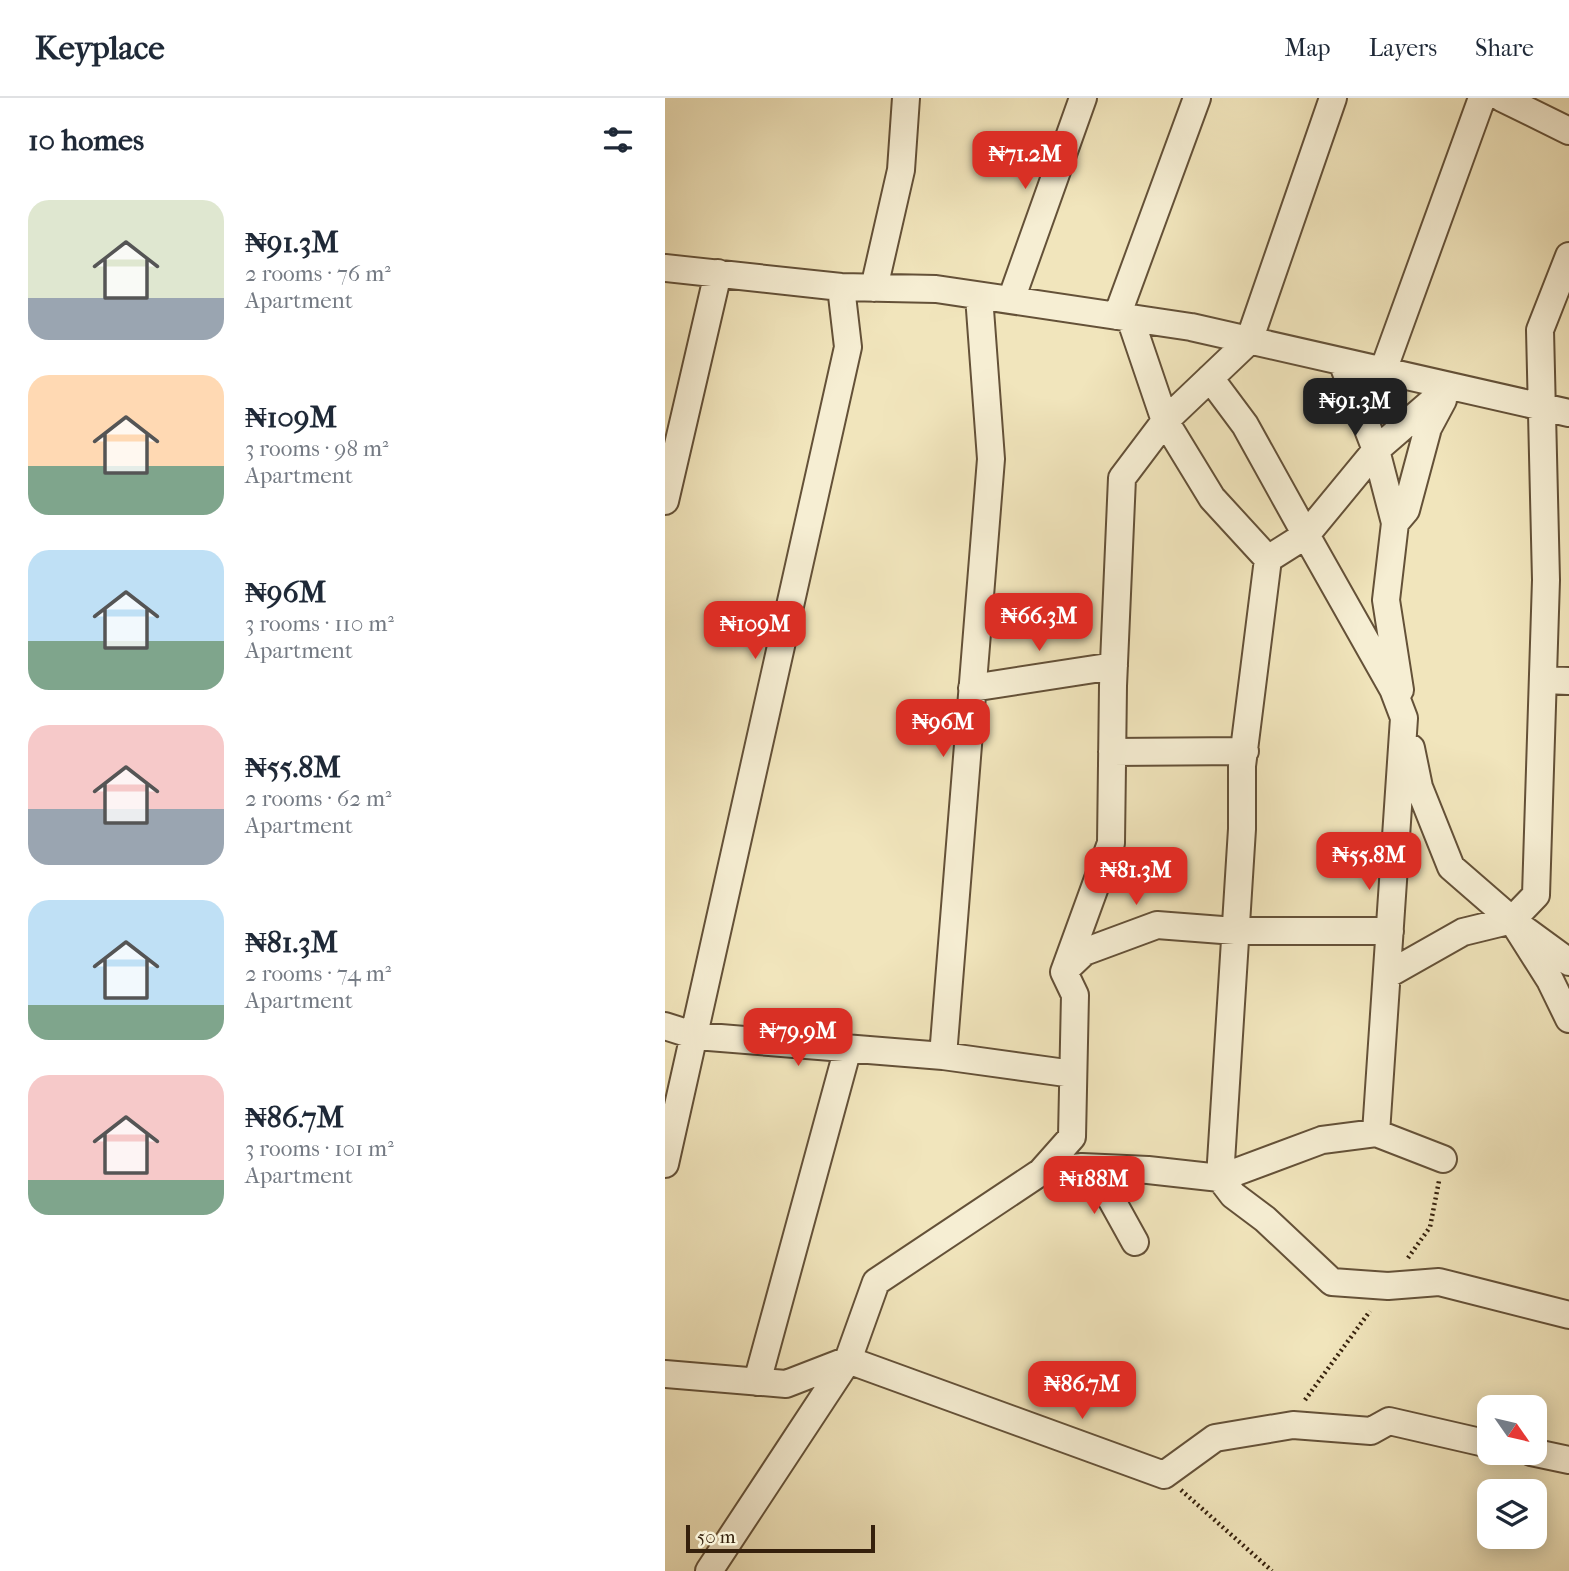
<!DOCTYPE html>
<html lang="en">
<head>
<meta charset="utf-8">
<style>
	body { margin:0; font-family:"IM FELL French Canon",serif; background:#f2f2f3; color:#1f2937; height:100vh; display:flex; flex-direction:column; font-size:26px; white-space:nowrap }
	* { box-sizing:border-box; margin:0 }
	p { font-size:23px; color:#747a83 }
	.icon { flex:none; width:38px; height:38px; fill:none; stroke:currentColor; stroke-width:2; stroke-linecap:round; stroke-linejoin:round }
	.map { position:relative; flex:1; overflow:hidden }
	.sheet { display:flex; flex-direction:column; background:#fff; width:665px }
	.sheet>* { flex:none }
	.needle { width:46px; rotate:124deg }
	.fabs { position:absolute; left:812px; top:1297px; display:grid; gap:14px }
	.fabs a { display:grid; place-items:center; width:70px; height:70px; border-radius:14px; background:#fff; box-shadow:0 4px 18px #0003; font-size:35px }
	.scale { position:absolute; left:21px; bottom:18px; width:189px; box-sizing:border-box; padding-left:7px; border:4px solid #35200c; border-top:0; font-size:19px; line-height:24px; white-space:nowrap; color:#35200c; -webkit-text-stroke:5px #f6eed3; paint-order:stroke }
	.price { position:absolute; translate:-50% -60px; padding:0 16px; border-radius:14px; background:#d93025; color:#fff; font-size:23px; line-height:46px; filter:drop-shadow(0 2px 4px #0008) }
	.price::after { content:''; position:absolute; left:50%; top:42px; width:21px; height:16px; margin-left:-10px; background:inherit; clip-path:polygon(0 0,100% 0,50% 100%) }
	.price.selected { background:#222; color:#fff }
	ul { padding:0; list-style:none }
	li { display:flex; align-items:center; gap:21px; height:175px; padding:0 28px }
	li span { display:grid; place-items:center; flex:none; width:196px; height:140px; border-radius:21px; color:#555 }
	li>.icon { margin-inline-start:auto }
	span .icon { width:84px; height:84px; fill:#fffc; stroke-width:1 }
	li b { font-size:30px }
	h2 { display:flex; justify-content:space-between; align-items:center; height:84px; padding:0 28px; font-size:30px }
	header { display:flex; align-items:center; gap:42px; box-sizing:border-box; height:98px; padding:0 35px; background:#fff; border-bottom:2px solid #e0e1e3 }
	header strong { font-size:33px }
	nav { display:flex; gap:38px; margin-inline-start:auto; font-size:24px }
	main { display:flex; flex:1; min-height:0 }
	.map>svg:first-child { display:block }
</style>
</head>
<body>
<header>
<strong>Keyplace</strong>
<nav><a>Map</a><a>Layers</a><a>Share</a></nav>
</header>
<main>
<section class="sheet">
<h2>10 homes<svg class="icon" aria-label="filters" viewBox="0 0 24 24"><path d="M4 7h16M4 17h16"/><circle cx="9" cy="7" r="2"/><circle cx="15" cy="17" r="2"/></svg></h2>
<ul>
<li><span style="background:linear-gradient(#dfe7d0 70%,#9aa5b1 0)"><svg class="icon" aria-label="home" viewBox="0 0 24 24"><path d="M3 11l9-7 9 7M6 9v11h12V9"/></svg></span><div><b>₦91.3M</b><p>2 rooms · 76 m²</p><p>Apartment</p></div></li>
<li><span style="background:linear-gradient(#ffd9b3 65%,#7fa58c 0)"><svg class="icon" aria-label="home" viewBox="0 0 24 24"><path d="M3 11l9-7 9 7M6 9v11h12V9"/></svg></span><div><b>₦109M</b><p>3 rooms · 98 m²</p><p>Apartment</p></div></li>
<li><span style="background:linear-gradient(#bfe0f5 65%,#7fa58c 0)"><svg class="icon" aria-label="home" viewBox="0 0 24 24"><path d="M3 11l9-7 9 7M6 9v11h12V9"/></svg></span><div><b>₦96M</b><p>3 rooms · 110 m²</p><p>Apartment</p></div></li>
<li><span style="background:linear-gradient(#f6c9c9 60%,#9aa5b1 0)"><svg class="icon" aria-label="home" viewBox="0 0 24 24"><path d="M3 11l9-7 9 7M6 9v11h12V9"/></svg></span><div><b>₦55.8M</b><p>2 rooms · 62 m²</p><p>Apartment</p></div></li>
<li><span style="background:linear-gradient(#bfe0f5 75%,#7fa58c 0)"><svg class="icon" aria-label="home" viewBox="0 0 24 24"><path d="M3 11l9-7 9 7M6 9v11h12V9"/></svg></span><div><b>₦81.3M</b><p>2 rooms · 74 m²</p><p>Apartment</p></div></li>
<li><span style="background:linear-gradient(#f6c9c9 75%,#7fa58c 0)"><svg class="icon" aria-label="home" viewBox="0 0 24 24"><path d="M3 11l9-7 9 7M6 9v11h12V9"/></svg></span><div><b>₦86.7M</b><p>3 rooms · 101 m²</p><p>Apartment</p></div></li>
</ul>
</section>
<div class="map">
<svg width="904" height="1473" viewBox="0 0 904 1473">
	<rect width="100%" height="100%" fill="#f1e5bc"/>
	<filter id="stains"><feTurbulence type="fractalNoise" baseFrequency=".00286" numOctaves="4"/><feColorMatrix values="0 0 0 0 .2 0 0 0 0 .09 0 0 0 0 .02 0 0 0 .5 -.17"/></filter>
	<radialGradient id="worn" r=".72"><stop offset=".6" stop-color="#630" stop-opacity="0"/><stop offset="1" stop-color="#630" stop-opacity=".3"/></radialGradient>
	<g fill="none" stroke-linecap="round" stroke-linejoin="round">
		<defs>
			<path id="street" d="M668,0L584,243L500,323L547,400L603,461L577,668V731L555,1080L568,1097L600,1121L667,1184L723,1188L774,1184L904,1217
				M837,0L904,33
				M0,170L176,189L271,191L526,229L904,315
				M209,190L236,72L241,0
				M314,198L326,361L278,958L408,976
				M346,202L418,0
				M452,218L532,0
				M677,264L711,352L730,425L721,502L735,592
				M718,273L817,0
				M545,280L580,327L641,437L603,461
				M0,403L53,175
				M730,425L741,412L763,330L778,302
				M878,582L904,583
				M307,590L449,568
				M746,650L754,689L786,769L847,822L885,882L904,921
				M447,654L580,653
				M860,832L904,864
				M400,872L419,854L492,827L570,833H725
				M722,877L798,834L847,822L871,797L881,482L875,232L904,158
				M0,928L31,938L278,958
				M711,1035L778,1061
				M0,1066L183,249L176,189
				M429,1070L470,1144
				M376,1074L407,1039L410,897L399,874L446,745L448,588L457,380L500,323L465,220
				M0,1276L121,1286L183,1262L499,1377L550,1340L628,1327L706,1333L724,1323L824,1346
				M92,1284L183,950
				M866,1354L904,1362
				M44,1473L183,1262L211,1184L376,1074L417,1069L483,1072L555,1080L657,1042L711,1035L739,620L728,591L641,437L711,352L785,288"/>
		</defs>
		<!-- street casing -->
		<use href="#street" stroke="#645138" stroke-width="30"/>
		<!-- path -->
		<path stroke="#35200c" stroke-width="4.5" stroke-dasharray="2 3.5" stroke-linecap="butt" d="M743,1160L765,1129L774,1083
			M640,1302L705,1213
			M516,1392L607,1473"/>
		<!-- street -->
		<use href="#street" stroke="#f6eed3" stroke-width="26"/>
	</g>
	<rect width="100%" height="100%" filter="url(#stains)"/>
	<rect width="100%" height="100%" fill="url(#worn)"/>
</svg>
<div class="fabs">
<a><svg class="needle" viewBox="-14 -14 28 28"><path d="M0-13l5 13h-10z" fill="#e53935"/><path d="M0 13l5-13h-10z" fill="#747a83"/></svg></a>
<a><svg class="icon" aria-label="layers" viewBox="0 0 24 24"><path d="M12 4l9 5-9 5-9-5zM3 14l9 5 9-5"/></svg></a>
</div>
<div class="scale">50 m</div>
<b class="price" style="left:360px;top:93px">₦71.2M</b>
<b class="price selected" style="left:690px;top:340px">₦91.3M</b>
<b class="price" style="left:374px;top:555px">₦66.3M</b>
<b class="price" style="left:90px;top:563px">₦109M</b>
<b class="price" style="left:278px;top:661px">₦96M</b>
<b class="price" style="left:704px;top:794px">₦55.8M</b>
<b class="price" style="left:471px;top:809px">₦81.3M</b>
<b class="price" style="left:133px;top:970px">₦79.9M</b>
<b class="price" style="left:429px;top:1118px">₦188M</b>
<b class="price" style="left:417px;top:1323px">₦86.7M</b>
</div>
</main>
</body>
</html>
